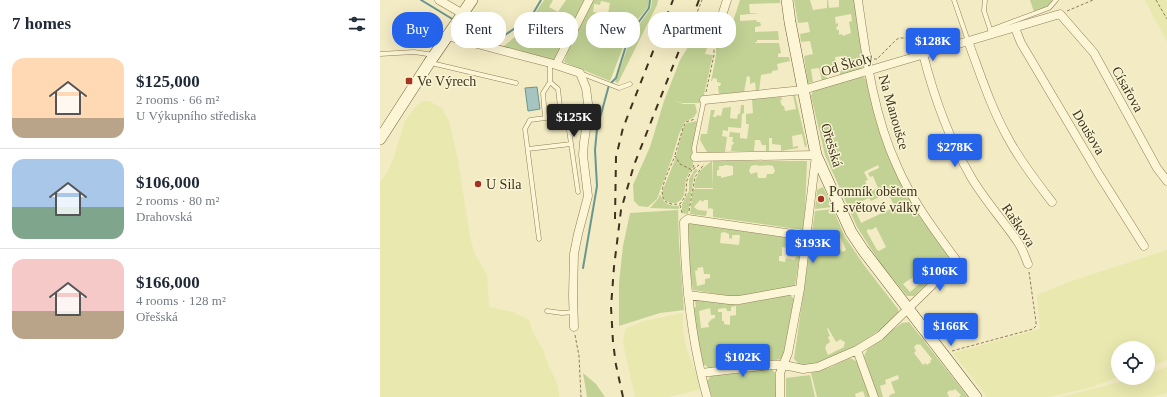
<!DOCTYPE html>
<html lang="en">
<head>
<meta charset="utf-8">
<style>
	body { margin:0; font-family:"Times New Roman",serif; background:#f2f2f3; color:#1f2937; height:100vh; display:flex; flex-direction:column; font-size:15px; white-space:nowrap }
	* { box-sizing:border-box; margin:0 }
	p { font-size:13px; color:#747a83 }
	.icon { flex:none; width:22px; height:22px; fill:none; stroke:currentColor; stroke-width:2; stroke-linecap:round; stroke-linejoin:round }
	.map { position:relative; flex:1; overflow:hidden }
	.side { display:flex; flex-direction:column; background:#fff; width:380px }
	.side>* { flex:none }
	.banner { position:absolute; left:12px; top:12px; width:380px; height:36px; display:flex; gap:8px }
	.tools { position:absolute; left:731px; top:341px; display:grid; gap:8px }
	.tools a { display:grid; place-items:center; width:44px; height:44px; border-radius:50%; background:#fff; box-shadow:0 4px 16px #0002; font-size:20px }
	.price { position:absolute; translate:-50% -34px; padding:0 9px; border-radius:4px; background:#2563eb; color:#fff; font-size:13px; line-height:26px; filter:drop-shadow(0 1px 2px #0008) }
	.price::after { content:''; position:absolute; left:50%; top:24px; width:12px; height:9px; margin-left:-6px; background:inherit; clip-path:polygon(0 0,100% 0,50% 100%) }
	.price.on { background:#222; color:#fff }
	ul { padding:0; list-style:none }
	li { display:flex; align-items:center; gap:12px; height:100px; padding:0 12px }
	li+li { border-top:1px solid #e0e1e3 }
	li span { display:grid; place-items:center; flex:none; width:112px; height:80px; border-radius:12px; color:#555 }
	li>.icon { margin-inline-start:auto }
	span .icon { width:48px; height:48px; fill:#fffc; stroke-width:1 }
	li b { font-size:17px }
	h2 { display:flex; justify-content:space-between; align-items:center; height:48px; padding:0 12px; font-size:17px }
	.tag { padding:0 14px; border-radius:16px; background:#fff; box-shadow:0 4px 16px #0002; font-size:14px; line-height:36px }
	.tag.on { background:#2563eb; color:#fff }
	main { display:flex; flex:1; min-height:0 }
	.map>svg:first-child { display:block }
</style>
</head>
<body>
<main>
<section class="side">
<h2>7 homes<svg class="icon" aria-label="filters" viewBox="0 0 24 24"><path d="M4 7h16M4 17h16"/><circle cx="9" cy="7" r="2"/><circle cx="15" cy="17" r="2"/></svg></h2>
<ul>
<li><span style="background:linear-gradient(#ffd9b3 75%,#b9a48a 0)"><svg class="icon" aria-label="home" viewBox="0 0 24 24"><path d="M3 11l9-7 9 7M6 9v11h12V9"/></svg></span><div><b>$125,000</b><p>2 rooms · 66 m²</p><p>U Výkupního střediska</p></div></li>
<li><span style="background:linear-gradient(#a9c7e8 60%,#7fa58c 0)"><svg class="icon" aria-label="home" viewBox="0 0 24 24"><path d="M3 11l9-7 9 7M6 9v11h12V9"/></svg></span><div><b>$106,000</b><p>2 rooms · 80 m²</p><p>Drahovská</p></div></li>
<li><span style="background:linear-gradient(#f6c9c9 65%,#b9a48a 0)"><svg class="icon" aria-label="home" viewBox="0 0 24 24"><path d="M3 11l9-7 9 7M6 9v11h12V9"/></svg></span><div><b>$166,000</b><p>4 rooms · 128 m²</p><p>Ořešská</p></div></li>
</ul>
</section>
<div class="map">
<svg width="787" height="397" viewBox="0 0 787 397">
	<rect width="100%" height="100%" fill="#f3ebc3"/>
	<!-- farmland -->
	<path fill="#e9e8af" d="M765,0H785L787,2V42Z
		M43,101H49L62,108L69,121L78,160L90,237L94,252L107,275L109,307L133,312L149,320L153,333L163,349L167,362L177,383L179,397H0V182L7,173L14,157L25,121L37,105Z
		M787,250V360L768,367V348H738V377L709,388L668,397H607L573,353L660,329L657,295L689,282Z
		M303,313V331L306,347L317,376L320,388L318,390L288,397H255L243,343L245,330L249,327L264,321Z
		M787,367V393L772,397H681L756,378H768V374Z"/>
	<!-- green -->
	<path fill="#c2d295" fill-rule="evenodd" d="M164,0H173L169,7L178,12L186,0H206L175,60L123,47L145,28Z
		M211,0H269L268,7L250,29L230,81L184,62L192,38ZM221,1L230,3L227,19L217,17L218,13L213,12L214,4L220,5Z
		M272,0H278L277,5L238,83L235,82L253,33L271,8Z
		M360,0H400V3L369,4L370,13H380L360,15V21L376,20L377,22H380L381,26L375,27V32L398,31L399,40H377V42H375V43H399L401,53L398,54V57H409L410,61L397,64L398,70L392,71V73L381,75L379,91H376L375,82L370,84V77L367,76L364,92L339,94L338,86H340L341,83L337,82V79L333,78L332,81H331L336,56V42L346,43Z
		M414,0H430L433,10L447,8V0H448L449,8L459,7V0H476L485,64L480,70L460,75V71L465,68L463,56L455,57L456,66L452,67L453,71H448V68H445L447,79L442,81L439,68L431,69L433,82L428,83L424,56L433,54L430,41L421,42L420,34L430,32L428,22L418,23ZM471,14L472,21L469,22L471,33L463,36L462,34L459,35V30H457L456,27L458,26V23L456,24L455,17Z
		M650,0H673L667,8L654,12Z
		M316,34L325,37L327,48L325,54L333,55L322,103H302L293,100L303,104H315L317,112L314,117L305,122L299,134L292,158L277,199L268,207L259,206L254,201L253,185L270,147L284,101L300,60Z
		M482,76L487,80L511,162L570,255L569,264L551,279L534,296H527L500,263L477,227L445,155L431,96L433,91ZM498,165L499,168L488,173L490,177L493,176L498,188L487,193L485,189L488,188L485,181L488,180L484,172ZM508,193L515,207L481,223L473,205L489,198L491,201ZM496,227L506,247L499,251L497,250L487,232V230L490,229L491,230ZM539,271L545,279L530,292L523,284L536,275L535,274Z
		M415,95L427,146L425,147L422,134L412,136L413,147L418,146V148L401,151V145L392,144V138H389V151H386V145H382L380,140H375L374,151H351L352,144L353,145L354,142H352L353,137H349L350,132L360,133V138L367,139L369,124H366V114L373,113L372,99L401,97L402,100H400L402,106H404L405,111L416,109L413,96Z
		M361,105H364V113L362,114L361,128L348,127V131L343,130L342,136L347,137L345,152H327L320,140L321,134H327L331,110H335L333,117H336L337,115L341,116L343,108L351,107L350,118L357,119L358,114H360Z
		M317,121L313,147V165L306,179L304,195L301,200L296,203H290L286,201L283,198L282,194L284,187L295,160L303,128L307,123Z
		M332,161L333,188H314C316,174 320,169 332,161Z
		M333,161H427L425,209L423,230L333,217V209L329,208L328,210V200H324L323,202L320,200L314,207L318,210L327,211L326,216L310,214L313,189H333ZM345,165L353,166V175L341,178V176H337V170H339V166H343ZM375,165C381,167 387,164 393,166L395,171L393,174H387L386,178H378L377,172L371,174L369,171L371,166Z
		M315,169L318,170L314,175L308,214L302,213V204L309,191V179Z
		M443,187L452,207L435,209L437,190Z
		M280,194C284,204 288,206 299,206V209L270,208L278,199Z
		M453,209L465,237L484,265L518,309L519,315C488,341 462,357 422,367L414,359L435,211ZM457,230L466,250L462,252L460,249H458L455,244L450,245L449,242H451L449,235ZM448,328L456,342L461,339L462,341H464L465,344L464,345V347L448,355L445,348L446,347V345L450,342L448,337L450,336L447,329Z
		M298,210L299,243L304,310L280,313L239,326V283L243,246L250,213Z
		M308,223L422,240L415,286L356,297L313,290L309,266ZM344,232L349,234V238L352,239V235H359L360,236L359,245L340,243L341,233ZM402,247L414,249V254L416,256V258L414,260L406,258L405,262L399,261V256H402ZM323,267L324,274H330V278L325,279V284L317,286L315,271L318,270L317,268Z
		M409,294L414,299L403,359L329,368L323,364L319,349L313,308L316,307L315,300H325L357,305ZM356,306V315L350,316V324L349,325L344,324V321H342V312H338V309L346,308L347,311H351V307ZM330,308L331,315H335V318L332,319L328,323L329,327L321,328L319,311Z
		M529,322L588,397H579L581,395L575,389L572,391L571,390L567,392L569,397H509L510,395L515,393L511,382L519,379L518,375L505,380L506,384L500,386L503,397H498L484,356L488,348L522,323ZM537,344L539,345L540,344L552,359L550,361L551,362L547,365L545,363L543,365L534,353L536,351L534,347Z
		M470,358L478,362L490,397H485L483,391L475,394L476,397H437L431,373L451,367Z
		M391,368L395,373L396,397H332L327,381L331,376Z
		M203,373L216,384L225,397H207Z
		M430,375L435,397H406V378Z"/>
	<!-- water -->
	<path fill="#a6c5c0" stroke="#6b9590" d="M157,87L160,109L148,111L145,88Z"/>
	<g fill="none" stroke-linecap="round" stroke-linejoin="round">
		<!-- stream -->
		<path stroke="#6b9590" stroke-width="2" d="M41,0L74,20
			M80,23L100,36L114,34L125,35L151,17L161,0
			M203,268L217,186L215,150L217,129L229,85L236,78L245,49L252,31L269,8L270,0"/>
		<defs>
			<path id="lane" d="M574,0L588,41
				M605,0L604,11L611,32
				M610,30L669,8L676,0
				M0,54L34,52L54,55
				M51,63L136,83
				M170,63V82L178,89L181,116L189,130L198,192
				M200,73L239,88L250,84
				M165,118L163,93L170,82
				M148,149L191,144
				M315,157L314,148L324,100
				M159,239L145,129L150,120L181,116
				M167,311L182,313L194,312"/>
			<path id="street" d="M59,0L83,14
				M635,28L641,43L718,173L764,246
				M67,36L170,63L200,73L206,88L209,111L204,142L203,155L208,196L198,234L194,254L193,295L194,327
				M334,40L347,0
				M588,41C600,73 611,108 628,138C640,161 656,181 672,202
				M543,54C554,97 569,139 591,177C605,201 624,221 639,244C643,250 645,257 648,264
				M176,65L209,0
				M324,100L423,90L680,14L714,53L777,168L787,181
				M315,157L436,155L420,289L408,353L400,373V397
				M308,295L349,300H359L420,289
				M477,350L494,397
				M321,373L391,365H404L423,369L438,367L477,350L500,336L577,261C555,231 532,201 517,166C493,114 486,56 478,0
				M327,397C311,340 305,281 304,222L308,219L426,236"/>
			<path id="secondary" d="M407,0L410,22L436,155L471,232L483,250L596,397
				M0,139L49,63L92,0"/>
		</defs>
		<!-- lane casing -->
		<use href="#lane" stroke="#8f7d57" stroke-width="5"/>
		<!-- street casing -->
		<use href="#street" stroke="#8f7d57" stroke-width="9"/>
		<!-- secondary casing -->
		<use href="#secondary" stroke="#715e3b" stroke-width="12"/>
		<!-- path -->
		<path stroke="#8f7d57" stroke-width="1" stroke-dasharray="3 2" stroke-linecap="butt" d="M776,0L787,19
			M687,11L713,0
			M310,30L322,0
			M494,59H497L516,40L519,38H535
			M326,92L334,55V46
			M295,155L303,128L306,122L315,119
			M314,165C312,170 309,175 307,180C305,193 309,192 300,204C267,208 289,171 295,156L300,164L312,170L319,165
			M300,205L302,213
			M309,211L315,177L324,164
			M195,335L199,356L201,397
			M572,351L653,329L656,326V322L649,272"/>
		<!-- lane -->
		<use href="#lane" stroke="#fcf6d7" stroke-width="4"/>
		<!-- street -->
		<use href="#street" stroke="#fcf6d7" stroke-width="8"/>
		<!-- secondary -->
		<use href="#secondary" stroke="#fcf6d7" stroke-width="11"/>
		<!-- rail -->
		<path stroke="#3e311d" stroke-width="2" stroke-dasharray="7 7" stroke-linecap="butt" d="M235,219L236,157L243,128L293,0
			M243,397L236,365L233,342L231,307L234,267L241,210L254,165L319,0"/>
	</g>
	<!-- markers -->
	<g fill="#a53321" stroke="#f9f4d4" stroke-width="1.5">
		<rect x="25" y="77" width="8" height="8" rx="2"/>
		<circle cx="98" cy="184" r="4"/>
		<circle cx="441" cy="199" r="4"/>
	</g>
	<g text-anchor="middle" stroke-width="3" stroke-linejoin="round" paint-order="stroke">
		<!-- street labels -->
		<g font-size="14" fill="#3e311d" stroke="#f9f4d4">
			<text transform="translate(467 64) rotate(-16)" y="5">Od Školy</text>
			<text transform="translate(748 89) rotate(61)" y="5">Císařova</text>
			<text transform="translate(514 112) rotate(74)" y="5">Na Manoušce</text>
			<text transform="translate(709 132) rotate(59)" y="5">Doušova</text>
			<text transform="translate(452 145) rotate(73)" y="5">Ořešská</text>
			<text transform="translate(639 225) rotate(56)" y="5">Raškova</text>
		</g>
		<!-- poi labels -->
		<g font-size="14" fill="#3e311d" stroke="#f9f4d4" text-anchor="start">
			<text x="37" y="86">Ve Výrech</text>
			<text x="106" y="189">U Sila</text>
			<text x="449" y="196">Pomník obětem<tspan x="449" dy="16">1. světové války</tspan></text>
		</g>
	</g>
</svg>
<div class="tools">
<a><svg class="icon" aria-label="locate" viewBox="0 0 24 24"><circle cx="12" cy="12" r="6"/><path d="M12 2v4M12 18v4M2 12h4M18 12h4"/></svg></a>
</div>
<b class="price" style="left:553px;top:62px">$128K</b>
<b class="price on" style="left:194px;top:138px">$125K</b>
<b class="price" style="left:575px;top:168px">$278K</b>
<b class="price" style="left:433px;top:264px">$193K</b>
<b class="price" style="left:560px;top:292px">$106K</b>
<b class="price" style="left:571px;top:347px">$166K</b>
<b class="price" style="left:363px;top:378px">$102K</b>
<div class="banner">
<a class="tag on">Buy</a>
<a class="tag">Rent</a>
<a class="tag">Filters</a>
<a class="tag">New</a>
<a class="tag">Apartment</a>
</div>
</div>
</main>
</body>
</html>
